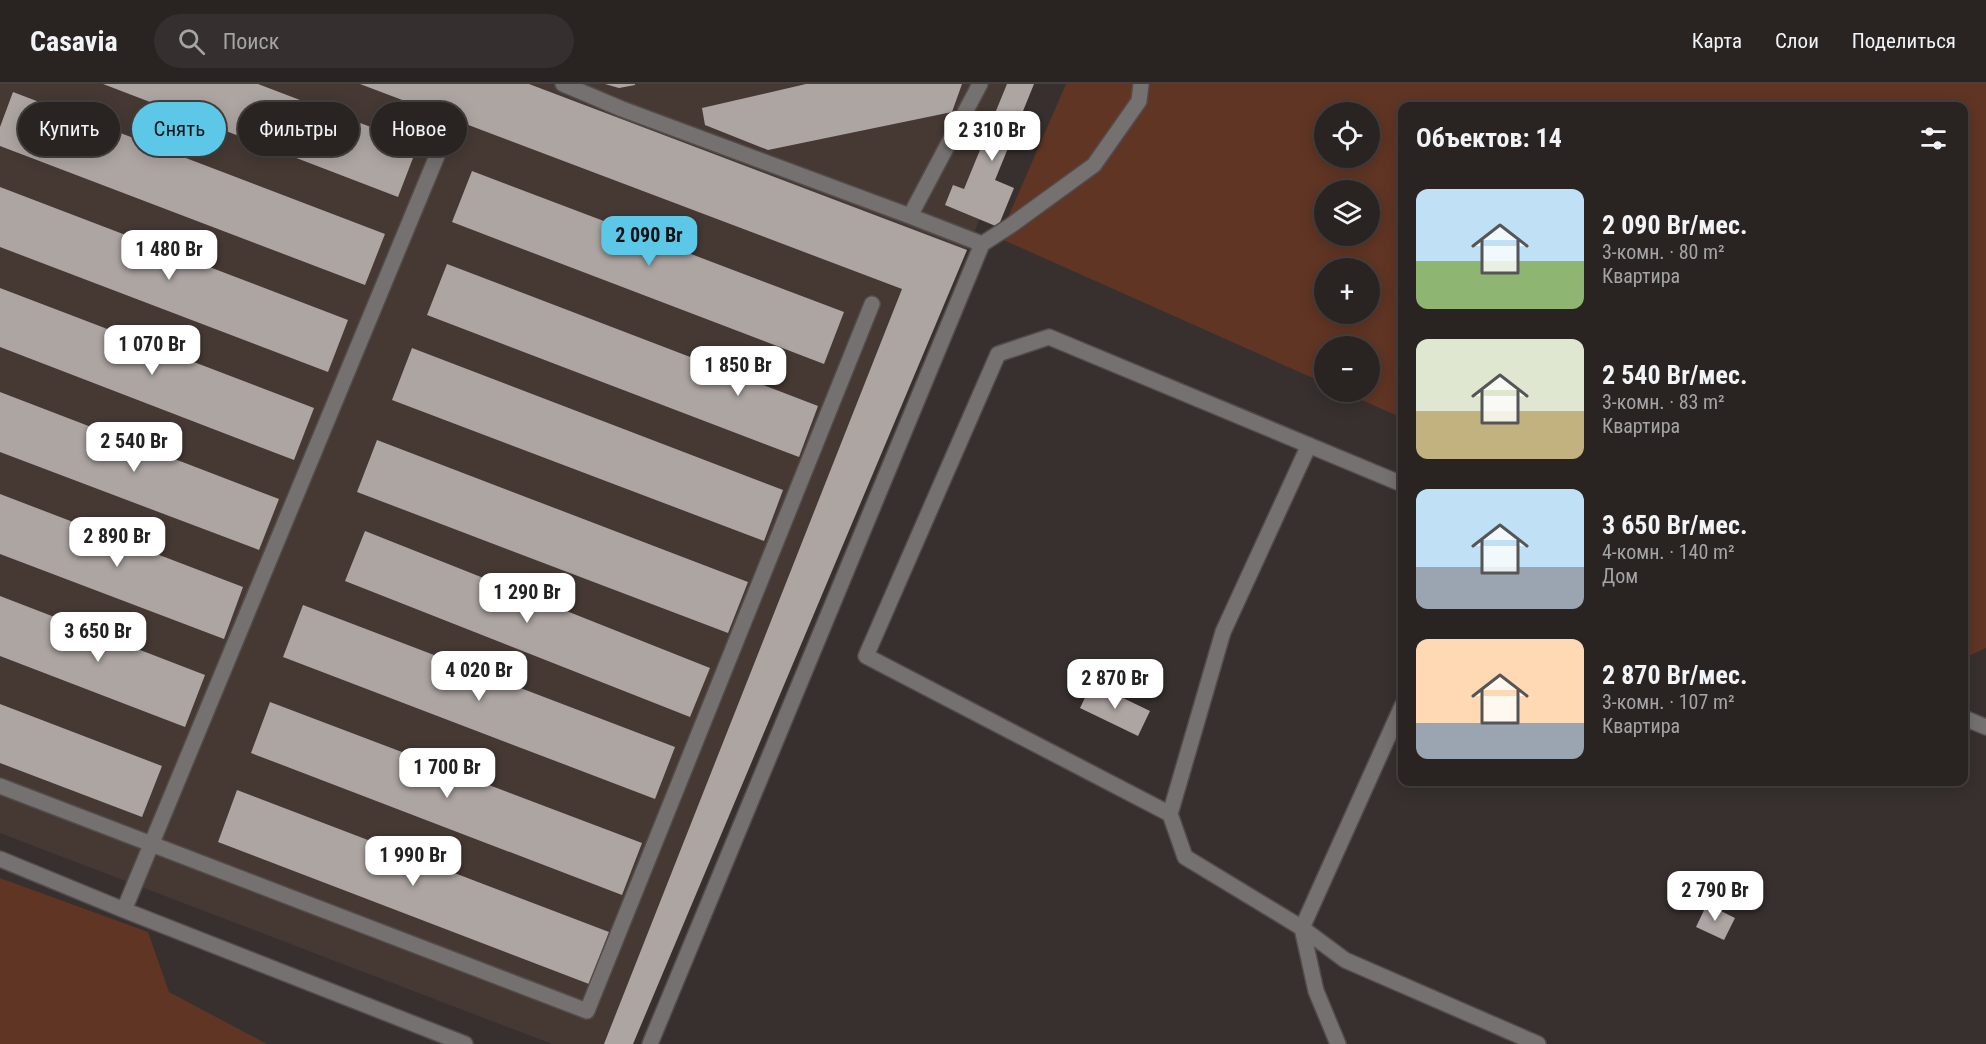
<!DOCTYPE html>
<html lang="ru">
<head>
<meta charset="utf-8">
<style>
	body { margin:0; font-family:"Roboto Condensed",sans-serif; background:#35302f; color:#f1f3f6; height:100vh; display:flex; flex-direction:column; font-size:22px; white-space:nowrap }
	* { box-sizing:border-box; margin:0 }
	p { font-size:20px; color:#a5a4a5 }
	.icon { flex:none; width:33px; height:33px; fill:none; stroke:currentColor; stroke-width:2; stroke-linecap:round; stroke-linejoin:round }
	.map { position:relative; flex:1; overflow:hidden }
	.panel { position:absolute; left:1398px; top:18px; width:570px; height:684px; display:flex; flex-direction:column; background:#292422; border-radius:12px; box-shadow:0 3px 15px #0003,0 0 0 2px #454140 }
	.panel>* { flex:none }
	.top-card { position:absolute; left:18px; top:18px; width:570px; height:54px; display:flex; gap:12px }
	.buttons { position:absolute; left:1314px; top:18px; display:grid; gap:12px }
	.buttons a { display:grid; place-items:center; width:66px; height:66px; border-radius:50%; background:#292422; box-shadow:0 3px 15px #0003,0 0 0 2px #454140; font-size:30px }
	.price { position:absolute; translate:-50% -51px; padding:0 14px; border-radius:12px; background:#fff; color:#222; font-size:20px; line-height:39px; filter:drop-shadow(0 2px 3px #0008) }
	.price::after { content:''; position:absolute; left:50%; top:36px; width:18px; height:14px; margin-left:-9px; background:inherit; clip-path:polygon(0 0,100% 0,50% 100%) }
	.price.on { background:#5dc7e8; color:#111 }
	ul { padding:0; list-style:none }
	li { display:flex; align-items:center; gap:18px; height:150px; padding:0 18px }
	li span { display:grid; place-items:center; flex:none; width:168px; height:120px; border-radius:12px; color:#555 }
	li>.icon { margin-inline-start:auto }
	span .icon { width:72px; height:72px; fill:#fffc; stroke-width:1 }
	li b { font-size:26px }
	h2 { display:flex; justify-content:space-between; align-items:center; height:72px; padding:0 18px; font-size:26px }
	.tag { padding:0 21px; border-radius:27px; background:#292422; box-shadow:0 3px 15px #0003,0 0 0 2px #454140; font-size:21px; line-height:54px }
	.tag.on { background:#5dc7e8; color:#111 }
	header { display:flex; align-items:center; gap:36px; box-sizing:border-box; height:84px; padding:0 30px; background:#292422; border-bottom:2px solid #454140 }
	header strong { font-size:28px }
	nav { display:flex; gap:33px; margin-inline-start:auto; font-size:21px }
	.search { width:420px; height:54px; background:#35302f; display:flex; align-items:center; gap:15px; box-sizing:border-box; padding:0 21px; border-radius:33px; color:#a5a4a5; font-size:22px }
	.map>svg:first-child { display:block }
</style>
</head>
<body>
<header>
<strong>Casavia</strong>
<div class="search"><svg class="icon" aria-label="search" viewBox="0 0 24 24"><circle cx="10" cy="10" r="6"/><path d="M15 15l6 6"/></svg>Поиск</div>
<nav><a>Карта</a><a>Слои</a><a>Поделиться</a></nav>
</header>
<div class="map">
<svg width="1986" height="960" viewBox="0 0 1986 960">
	<rect width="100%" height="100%" fill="#37302e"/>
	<!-- built -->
	<path fill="#463934" d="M0,0H1034L967,166L633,960H552L0,749Z"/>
	<!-- green -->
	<path fill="#603524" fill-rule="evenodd" d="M1066,0H1986V564L1964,574V22H1402V334L1344,308H1370V262H1324V299L999,154ZM1324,28H1370V74H1324ZM1324,106H1370V152H1324ZM1324,184H1370V230H1324Z
		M0,794L148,848L169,908L267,960H0Z"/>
	<!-- building -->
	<path fill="#ada5a2" d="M103,0H258L418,61L398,113Z
		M360,0H529L967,166L633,960H604L902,205Z
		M605,0H635V1L619,4Z
		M806,0H962L952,28L768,66L705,41L702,24Z
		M1007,0H1034L995,96L1014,104L998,143L945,121L953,101L964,105Z
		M13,8L385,150L365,201L0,62V43Z
		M472,87L844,228L824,280L452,138Z
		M0,103L348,236L328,288L0,163Z
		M447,180L818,322L799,373L427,231Z
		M0,204L314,324L294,376L0,263Z
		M412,264L783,406L764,457L392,316Z
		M0,308L279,415L259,466L0,368Z
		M377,356L748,498L728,549L357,408Z
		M0,410L243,503L224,555L0,470Z
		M365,447L710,584L690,633L345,497Z
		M0,512L205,591L185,643L0,572Z
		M303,521L675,663L655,715L283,573Z
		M1092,599L1150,627L1138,652L1080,624Z
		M270,618L642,759L622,811L251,669Z
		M0,620L162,682L142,733L0,679Z
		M237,706L609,848L589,900L218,758Z
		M1707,820L1735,834L1724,856L1696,843Z"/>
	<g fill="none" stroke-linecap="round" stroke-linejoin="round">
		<defs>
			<path id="minor" d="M563,0L622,25L910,132L980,0
				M910,132L982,160
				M1402,622L1302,844L1345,876L1538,960
				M1964,634L1986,643
				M0,702L587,927L872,220
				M1170,730L1223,548L1309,361
				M0,775L124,826L465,960
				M124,826L444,55
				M650,960L982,160L1010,142L1094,81L1139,17L1141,0
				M1338,960L1316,907L1302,844L1185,773L1170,730L866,572L998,270L1049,253L1402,400"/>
		</defs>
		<!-- minor casing -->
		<use href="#minor" stroke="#534c4a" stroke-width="18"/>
		<!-- minor -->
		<use href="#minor" stroke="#757170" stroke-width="15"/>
	</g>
</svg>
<div class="buttons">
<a><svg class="icon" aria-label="locate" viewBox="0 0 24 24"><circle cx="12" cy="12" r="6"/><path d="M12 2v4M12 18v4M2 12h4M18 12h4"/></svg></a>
<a><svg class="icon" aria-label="layers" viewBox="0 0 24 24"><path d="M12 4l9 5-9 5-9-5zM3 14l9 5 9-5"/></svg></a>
<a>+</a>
<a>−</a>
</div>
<b class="price" style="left:992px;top:78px">2 310 Br</b>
<b class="price on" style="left:649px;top:183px">2 090 Br</b>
<b class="price" style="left:169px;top:197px">1 480 Br</b>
<b class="price" style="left:152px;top:292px">1 070 Br</b>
<b class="price" style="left:738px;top:313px">1 850 Br</b>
<b class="price" style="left:134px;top:389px">2 540 Br</b>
<b class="price" style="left:117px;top:484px">2 890 Br</b>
<b class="price" style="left:527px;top:540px">1 290 Br</b>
<b class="price" style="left:98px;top:579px">3 650 Br</b>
<b class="price" style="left:479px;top:618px">4 020 Br</b>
<b class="price" style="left:1115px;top:626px">2 870 Br</b>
<b class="price" style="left:447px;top:715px">1 700 Br</b>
<b class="price" style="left:413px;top:803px">1 990 Br</b>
<b class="price" style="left:1715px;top:838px">2 790 Br</b>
<div class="top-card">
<a class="tag">Купить</a>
<a class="tag on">Снять</a>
<a class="tag">Фильтры</a>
<a class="tag">Новое</a>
</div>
<section class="panel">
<h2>Объектов: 14<svg class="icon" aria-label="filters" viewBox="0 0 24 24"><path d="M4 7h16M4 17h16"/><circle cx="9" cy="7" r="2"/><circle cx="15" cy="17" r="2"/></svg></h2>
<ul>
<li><span style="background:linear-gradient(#bfe0f5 60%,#8fb573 0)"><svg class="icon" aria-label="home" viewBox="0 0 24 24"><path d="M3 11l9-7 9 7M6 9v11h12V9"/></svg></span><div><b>2 090 Br/мес.</b><p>3-комн. · 80 m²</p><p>Квартира</p></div></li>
<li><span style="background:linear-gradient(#dfe7d0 60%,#c2b280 0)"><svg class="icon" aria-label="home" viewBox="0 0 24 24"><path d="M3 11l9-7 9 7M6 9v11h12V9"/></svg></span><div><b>2 540 Br/мес.</b><p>3-комн. · 83 m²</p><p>Квартира</p></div></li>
<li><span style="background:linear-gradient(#bfe0f5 65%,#9aa5b1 0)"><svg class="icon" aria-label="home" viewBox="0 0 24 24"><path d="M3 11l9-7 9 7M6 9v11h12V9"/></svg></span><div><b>3 650 Br/мес.</b><p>4-комн. · 140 m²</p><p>Дом</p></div></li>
<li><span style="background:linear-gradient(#ffd9b3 70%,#9aa5b1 0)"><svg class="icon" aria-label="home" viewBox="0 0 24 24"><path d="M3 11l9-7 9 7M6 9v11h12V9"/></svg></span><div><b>2 870 Br/мес.</b><p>3-комн. · 107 m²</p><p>Квартира</p></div></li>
</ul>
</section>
</div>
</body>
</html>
